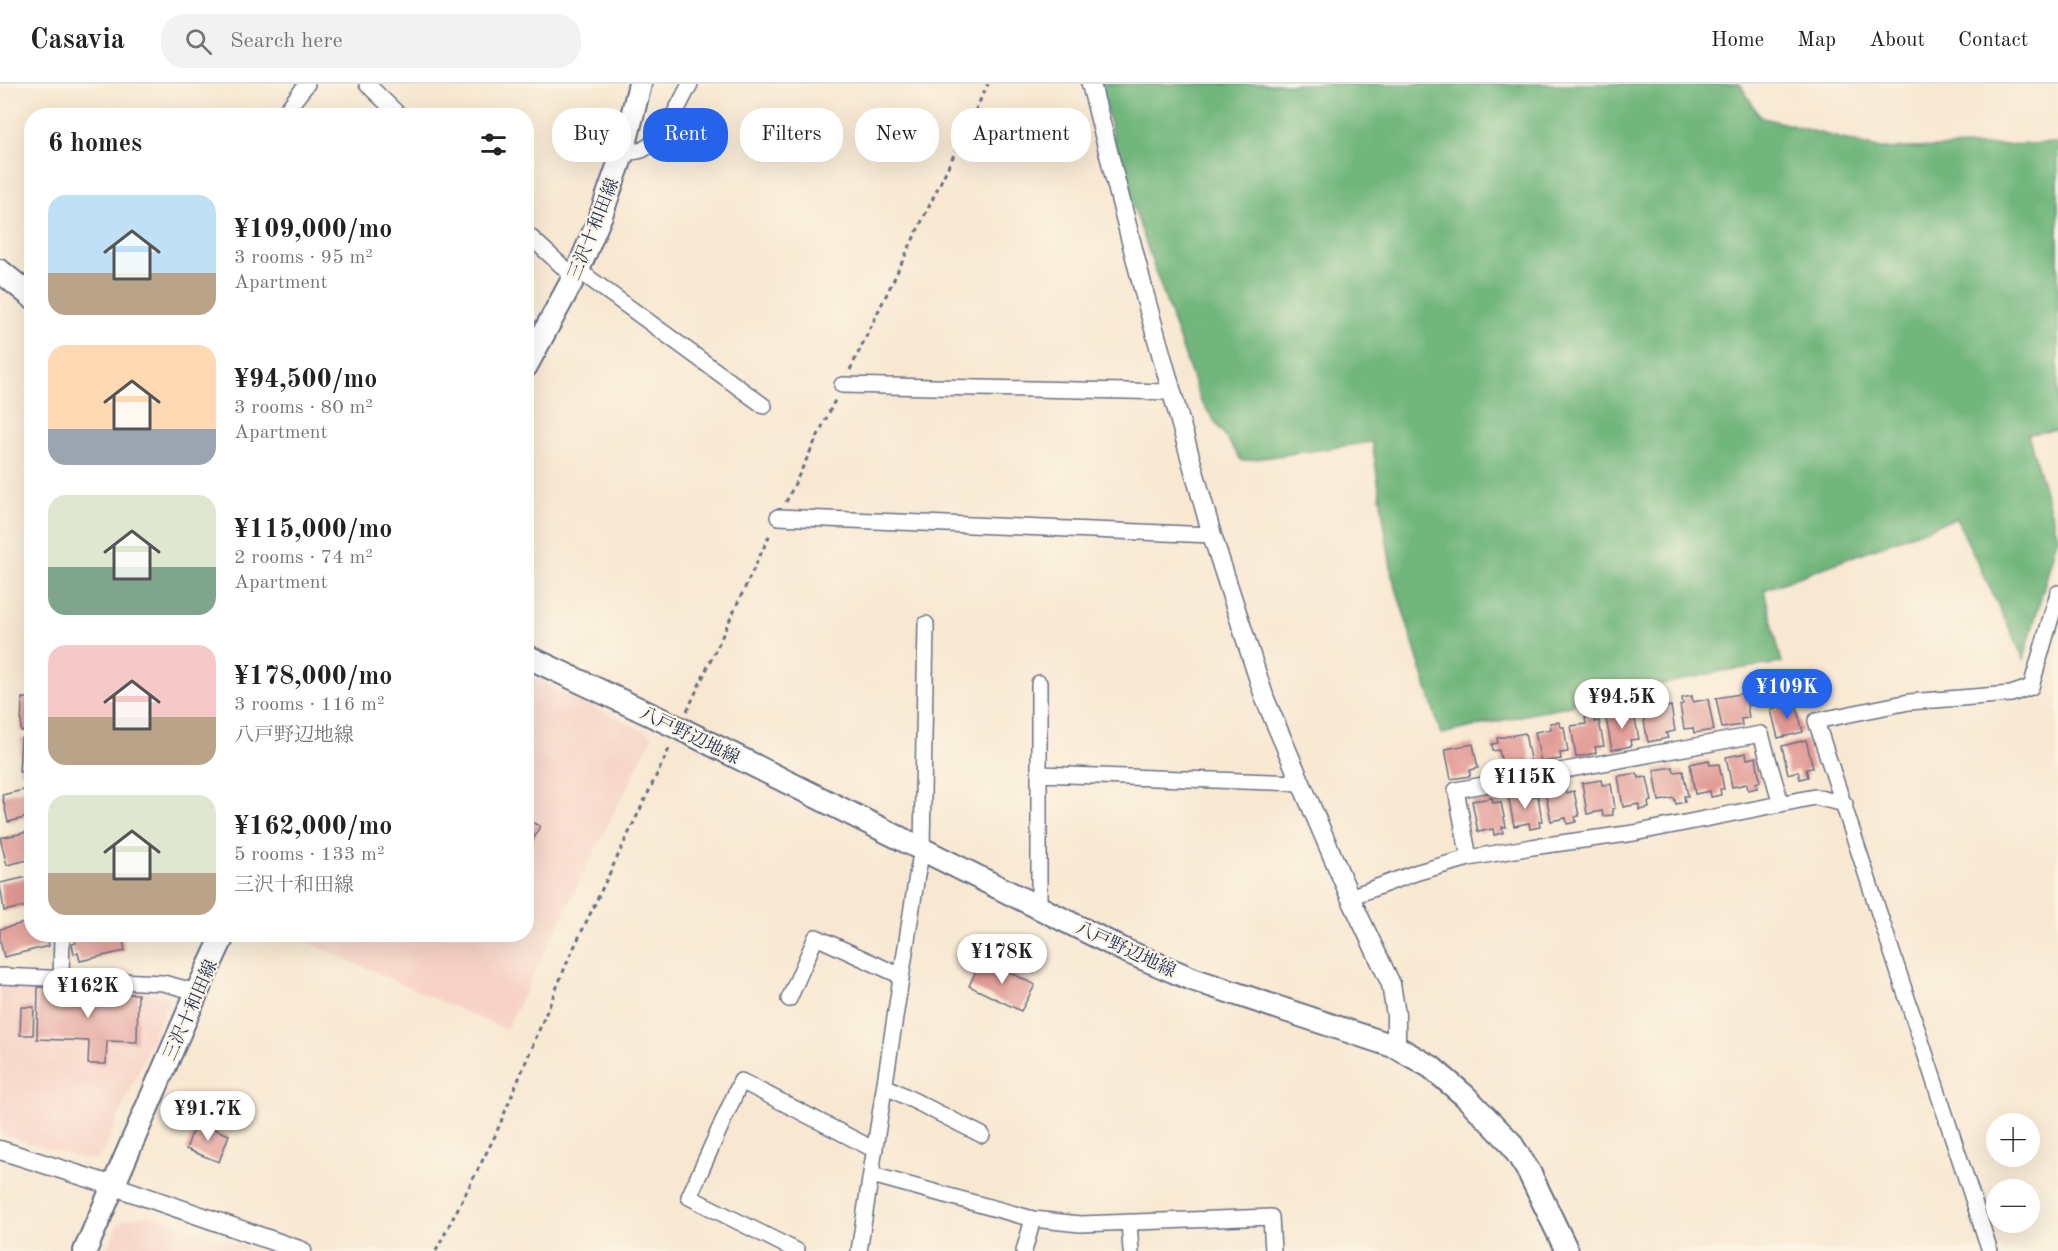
<!DOCTYPE html>
<html lang="en">
<head>
<meta charset="utf-8">
<style>
	body { margin:0; font-family:"Old Standard TT","Noto Serif JP",serif; background:#f2f2f2; color:#222; height:100vh; display:flex; flex-direction:column; font-size:22px; white-space:nowrap }
	* { box-sizing:border-box; margin:0 }
	p { font-size:20px; color:#767676 }
	.icon { flex:none; width:33px; height:33px; fill:none; stroke:currentColor; stroke-width:2; stroke-linecap:round; stroke-linejoin:round }
	.map { position:relative; flex:1; overflow:hidden }
	.details { position:absolute; left:24px; top:24px; width:510px; height:834px; display:flex; flex-direction:column; background:#fff; border-radius:24px; box-shadow:0 6px 24px #0002 }
	.details>* { flex:none }
	.guide { position:absolute; left:552px; top:24px; width:570px; height:54px; display:flex; gap:12px }
	.fabs { position:absolute; left:1986px; top:1029px; display:grid; gap:12px }
	.fabs a { display:grid; place-items:center; width:54px; height:54px; border-radius:50%; background:#fff; box-shadow:0 6px 24px #0002; font-size:30px }
	.price { position:absolute; translate:-50% -51px; padding:0 14px; border-radius:21px; background:#fff; color:#222; font-size:20px; line-height:39px; filter:drop-shadow(0 2px 3px #0008) }
	.price::after { content:''; position:absolute; left:50%; top:36px; width:18px; height:14px; margin-left:-9px; background:inherit; clip-path:polygon(0 0,100% 0,50% 100%) }
	.price.on { background:#2563eb; color:#fff }
	ul { padding:0; list-style:none }
	li { display:flex; align-items:center; gap:18px; height:150px; padding:0 24px }
	li span { display:grid; place-items:center; flex:none; width:168px; height:120px; border-radius:18px; color:#555 }
	li>.icon { margin-inline-start:auto }
	span .icon { width:72px; height:72px; fill:#fffc; stroke-width:1 }
	li b { font-size:26px }
	h2 { display:flex; justify-content:space-between; align-items:center; height:72px; padding:0 24px; font-size:26px }
	.chip { padding:0 21px; border-radius:24px; background:#fff; box-shadow:0 6px 24px #0002; font-size:21px; line-height:54px }
	.chip.on { background:#2563eb; color:#fff }
	header { display:flex; align-items:center; gap:36px; box-sizing:border-box; height:84px; padding:0 30px; background:#fff; border-bottom:2px solid #e0e0e0 }
	header strong { font-size:28px }
	nav { display:flex; gap:33px; margin-inline-start:auto; font-size:21px }
	.search { width:420px; height:54px; background:#f2f2f2; display:flex; align-items:center; gap:15px; box-sizing:border-box; padding:0 21px; border-radius:24px; color:#767676; font-size:22px }
	.map>svg:first-child { display:block }
</style>
</head>
<body>
<header>
<strong>Casavia</strong>
<div class="search"><svg class="icon" aria-label="search" viewBox="0 0 24 24"><circle cx="10" cy="10" r="6"/><path d="M15 15l6 6"/></svg>Search here</div>
<nav><a>Home</a><a>Map</a><a>About</a><a>Contact</a></nav>
</header>
<div class="map">
<svg width="2058" height="1167" viewBox="0 0 2058 1167">
	<rect width="100%" height="100%" fill="#fcf5e5"/>
	<filter id="ink" filterUnits="userSpaceOnUse"><feTurbulence type="fractalNoise" baseFrequency=".0167" numOctaves="2"/><feDisplacementMap in="SourceGraphic" scale="12" xChannelSelector="R" yChannelSelector="G"/><feConvolveMatrix kernelMatrix="1 2 1 2 8 2 1 2 1" color-interpolation-filters="sRGB"/></filter>
	<filter id="wash" filterUnits="userSpaceOnUse"><feTurbulence type="fractalNoise" baseFrequency=".008" numOctaves="4" result="noise"/><feDisplacementMap in="SourceGraphic" scale="24" xChannelSelector="R" yChannelSelector="G"/><feGaussianBlur stdDeviation="1.35" result="paint"/><feColorMatrix in="noise" values="0 0 0 0 0 0 0 0 0 0 0 0 0 0 0 0 0 1.4 0 .05"/><feComposite in="paint" operator="in"/></filter>
	<g filter="url(#wash)">
		<rect width="100%" height="100%" fill="#f8e8d1"/>
		<!-- built -->
		<path fill="#f7d1c6" d="M527,592L653,651L506,946L292,851L526,850Z
			M0,901L134,904L169,915L103,1069L96,1075L86,1076L0,1050Z
			M148,1130L256,1167H107L117,1142L124,1136Z"/>
		<!-- forest -->
		<path fill="#71b67b" stroke="#46726c" stroke-width="1.5" d="M1100,0H1740L1760,33L1881,65L2058,59V346L2028,350L2058,452L2024,575L1956,434L1764,506L1782,579L1722,587L1441,650L1392,491L1372,358L1242,377L1200,316L1122,90Z"/>
		<g id="blocks">
			<!-- building -->
			<path fill="#e19893" d="M1745,609L1746,614L1750,613L1752,621H1747L1749,634L1741,635L1742,641L1722,644L1716,614Z
				M1692,612L1693,618L1708,615L1714,646L1694,649L1693,644L1684,645L1680,621L1683,620L1682,614Z
				M22,614H32V647H21Z
				M1788,615L1789,622L1796,620L1803,648L1778,654L1771,626L1781,624L1779,616Z
				M1666,617L1667,623L1671,622L1675,647L1666,649L1668,654L1648,658L1642,627L1657,625V619Z
				M1630,625L1631,631L1634,630L1639,655L1630,656L1631,662L1612,666L1606,635L1621,632L1620,626Z
				M1594,632L1595,638L1599,637L1604,662L1595,663L1596,669L1576,673L1571,642L1586,640L1585,634Z
				M1559,638L1560,643H1564L1568,668L1560,669L1561,675L1541,678L1535,648L1551,645L1550,639Z
				M1525,649L1531,680L1511,683L1510,677L1502,679L1499,666L1493,667L1492,660L1498,659L1497,654Z
				M21,654L32,655V688H19Z
				M1806,656L1813,684L1806,685L1808,693L1800,695L1798,687L1788,690L1782,662Z
				M1473,660L1478,684L1470,686V692L1451,695L1445,665Z
				M1746,669L1747,675L1756,673L1760,698L1756,699L1757,704L1748,706L1747,700L1732,703L1726,673Z
				M1709,676L1710,681L1719,680L1724,705H1720L1721,711L1711,713L1710,707L1695,710L1690,680Z
				M1673,683L1674,688L1683,687L1688,712H1684L1685,718L1676,720L1674,714L1659,717L1654,686Z
				M1637,689L1639,694L1647,693L1652,717L1648,718L1649,724L1639,726V720L1623,723L1618,692Z
				M1601,696L1602,701L1611,700L1615,724L1612,725L1613,731L1603,732L1602,727L1587,730L1582,699Z
				M1565,703L1566,709L1574,707L1579,732L1575,733L1576,738L1567,740L1566,734L1551,737L1545,707Z
				M32,704V732L8,738L2,711Z
				M1528,708L1529,713L1538,712L1542,737H1539L1540,743L1530,745L1529,739L1514,742L1508,711Z
				M1492,714L1493,719L1501,718L1506,743H1502L1503,749L1494,751L1493,745L1478,748L1472,717Z
				M526,736L540,742L526,770Z
				M32,747V775L7,781L0,754Z
				M32,792V821L4,827L0,799Z
				M32,837V850H50L51,853H47L49,862L4,873L0,857V845Z
				M74,850H122L125,867L80,877L78,869L74,870L72,860L76,859Z
				M982,874L1035,901L1021,927L969,902Z
				M38,903H49L48,908L138,910L137,958L107,957L106,980H88L89,957L37,955Z
				M21,923H34L33,951H20Z
				M196,1038L229,1051L219,1078L186,1065Z"/>
		</g>
	</g>
	<g filter="url(#ink)">
		<use href="#blocks" fill-opacity="0" stroke="#687086" stroke-width="1.5"/>
		<g fill="none" stroke-linecap="round" stroke-linejoin="round">
			<defs>
				<path id="minor" d="M367,0L400,32
					M282,32L307,0
					M623,68C629,68 637,68 642,66C664,56 679,21 690,0
					M526,149L574,193
					M578,186L764,322
					M842,301L1172,308
					M778,433L1212,451
					M1039,599V823
					M1039,690L1301,699
					M1469,774L1456,706L1761,650L1781,720
					M1350,813L1418,788L1469,774L1532,763L1634,749L1815,713L1845,720
					M0,892L163,899L197,908
					M61,895L62,850
					M789,915L816,853L901,892
					M885,1002L982,1051
					M872,1091L1033,1135L1080,1140L1271,1133L1273,1167
					M1129,1138L1131,1167
					M797,1167L689,1113L741,997L875,1066
					M859,1167L917,791L922,766L926,540
					M1024,1167L1033,1135
					M1990,1167L1816,637L1909,618L2011,610L2031,603L2058,509"/>
				<path id="tertiary" d="M1091,0L1146,216L1212,451L1265,615L1350,813L1391,900L1396,931V963
					M0,1066L114,1102L302,1167"/>
				<path id="primary" d="M0,187L32,213
					M526,282L578,186L601,131L623,68L640,0
					M526,572L679,644L1126,867L1192,895L1396,963L1431,983L1465,1012L1510,1058L1529,1088L1567,1167
					M85,1167L197,908L224,850"/>
			</defs>
			<!-- minor casing -->
			<use href="#minor" stroke="#687086" stroke-width="18"/>
			<!-- tertiary casing -->
			<use href="#tertiary" stroke="#687086" stroke-width="21"/>
			<!-- primary casing -->
			<use href="#primary" stroke="#687086" stroke-width="26"/>
			<!-- path -->
			<path stroke="#687086" stroke-width="3" stroke-dasharray="4.5 4.5" stroke-linecap="butt" d="M850,286L988,0
				M786,418L835,316
				M687,627L771,448
				M436,1167L495,1052L569,874L670,663"/>
			<!-- minor -->
			<use href="#minor" stroke="#fff" stroke-width="15"/>
			<!-- tertiary -->
			<use href="#tertiary" stroke="#fff" stroke-width="18"/>
			<!-- primary -->
			<use href="#primary" stroke="#fff" stroke-width="22"/>
		</g>
	</g>
	<g text-anchor="middle" stroke-width="4.5" stroke-linejoin="round" paint-order="stroke">
		<!-- street labels -->
		<g font-size="18" fill="#1b2f5e" stroke="#fcf5e5">
			<text transform="translate(593 145) rotate(-68)" y="6">三沢十和田線</text>
			<text transform="translate(690 651) rotate(26)" y="6">八戸野辺地線</text>
			<text transform="translate(1126 865) rotate(25)" y="6">八戸野辺地線</text>
			<text transform="translate(190 926) rotate(-66)" y="6">三沢十和田線</text>
		</g>
	</g>
</svg>
<div class="fabs">
<a>+</a>
<a>−</a>
</div>
<b class="price on" style="left:1787px;top:636px">¥109K</b>
<b class="price" style="left:1622px;top:646px">¥94.5K</b>
<b class="price" style="left:1525px;top:726px">¥115K</b>
<b class="price" style="left:1002px;top:901px">¥178K</b>
<b class="price" style="left:88px;top:935px">¥162K</b>
<b class="price" style="left:208px;top:1058px">¥91.7K</b>
<div class="guide">
<a class="chip">Buy</a>
<a class="chip on">Rent</a>
<a class="chip">Filters</a>
<a class="chip">New</a>
<a class="chip">Apartment</a>
</div>
<section class="details">
<h2>6 homes<svg class="icon" aria-label="filters" viewBox="0 0 24 24"><path d="M4 7h16M4 17h16"/><circle cx="9" cy="7" r="2"/><circle cx="15" cy="17" r="2"/></svg></h2>
<ul>
<li><span style="background:linear-gradient(#bfe0f5 65%,#b9a48a 0)"><svg class="icon" aria-label="home" viewBox="0 0 24 24"><path d="M3 11l9-7 9 7M6 9v11h12V9"/></svg></span><div><b>¥109,000/mo</b><p>3 rooms · 95 m²</p><p>Apartment</p></div></li>
<li><span style="background:linear-gradient(#ffd9b3 70%,#9aa5b1 0)"><svg class="icon" aria-label="home" viewBox="0 0 24 24"><path d="M3 11l9-7 9 7M6 9v11h12V9"/></svg></span><div><b>¥94,500/mo</b><p>3 rooms · 80 m²</p><p>Apartment</p></div></li>
<li><span style="background:linear-gradient(#dfe7d0 60%,#7fa58c 0)"><svg class="icon" aria-label="home" viewBox="0 0 24 24"><path d="M3 11l9-7 9 7M6 9v11h12V9"/></svg></span><div><b>¥115,000/mo</b><p>2 rooms · 74 m²</p><p>Apartment</p></div></li>
<li><span style="background:linear-gradient(#f6c9c9 60%,#b9a48a 0)"><svg class="icon" aria-label="home" viewBox="0 0 24 24"><path d="M3 11l9-7 9 7M6 9v11h12V9"/></svg></span><div><b>¥178,000/mo</b><p>3 rooms · 116 m²</p><p>八戸野辺地線</p></div></li>
<li><span style="background:linear-gradient(#dfe7d0 65%,#b9a48a 0)"><svg class="icon" aria-label="home" viewBox="0 0 24 24"><path d="M3 11l9-7 9 7M6 9v11h12V9"/></svg></span><div><b>¥162,000/mo</b><p>5 rooms · 133 m²</p><p>三沢十和田線</p></div></li>
</ul>
</section>
</div>
</body>
</html>
